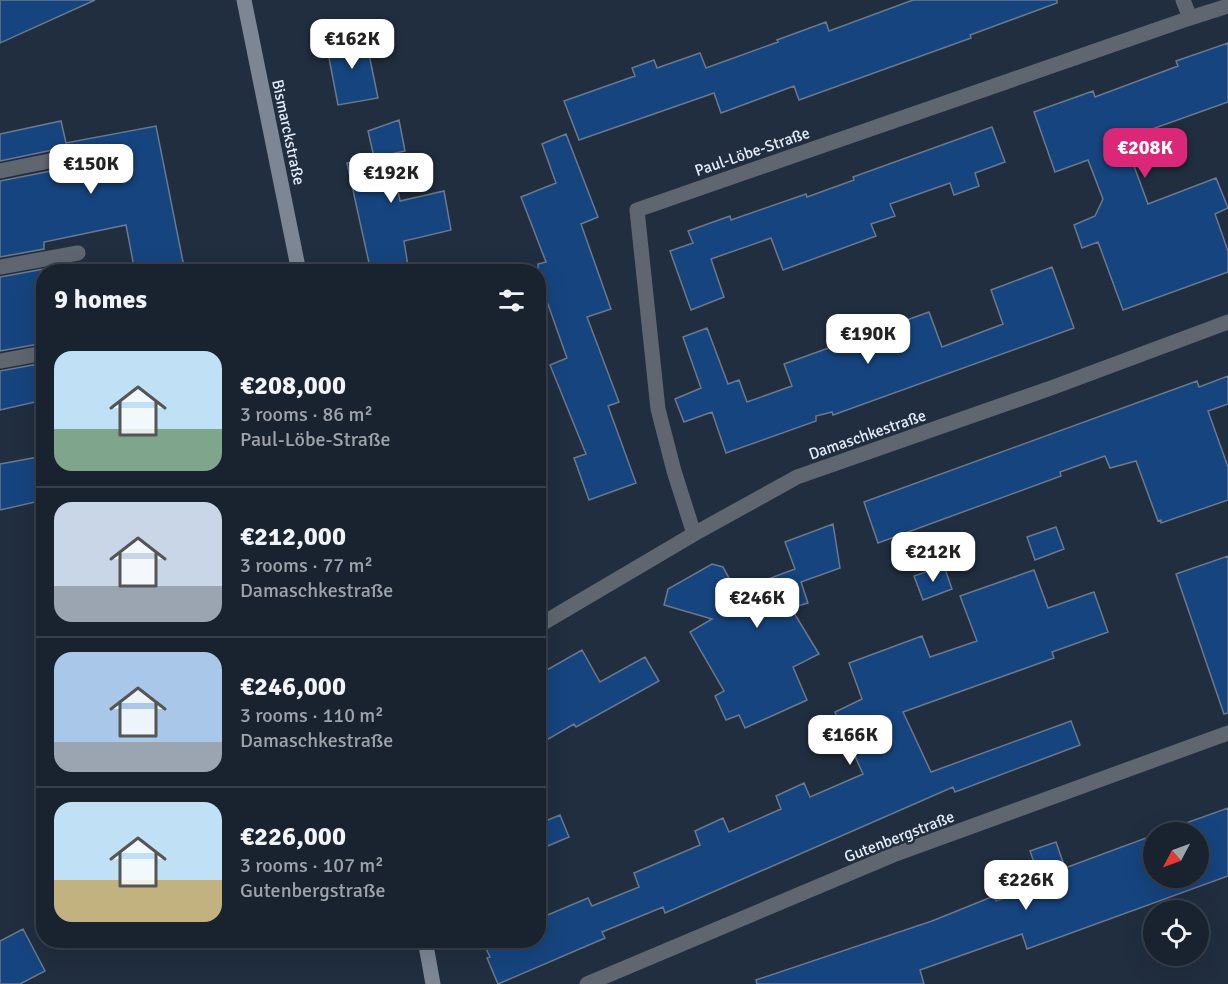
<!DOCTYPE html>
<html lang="en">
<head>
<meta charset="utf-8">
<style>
	body { margin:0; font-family:Signika,sans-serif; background:#222a37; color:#f1f3f6; height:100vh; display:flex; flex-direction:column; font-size:22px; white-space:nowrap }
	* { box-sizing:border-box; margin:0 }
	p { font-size:20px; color:#9fa4aa }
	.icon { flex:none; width:33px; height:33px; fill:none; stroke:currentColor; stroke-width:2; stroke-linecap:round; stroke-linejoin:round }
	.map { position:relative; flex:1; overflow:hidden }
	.details { position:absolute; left:36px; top:264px; width:510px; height:684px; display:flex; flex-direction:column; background:#19222f; border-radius:24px; box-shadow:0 6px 24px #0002,0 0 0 2px #373f4b }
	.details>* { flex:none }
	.needle { width:39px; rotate:229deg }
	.buttons { position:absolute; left:1143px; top:822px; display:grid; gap:12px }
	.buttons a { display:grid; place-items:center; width:66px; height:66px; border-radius:50%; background:#19222f; box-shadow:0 6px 24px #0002,0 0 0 2px #373f4b; font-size:30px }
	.price { position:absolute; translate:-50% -51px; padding:0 14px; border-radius:12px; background:#fff; color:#222; font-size:20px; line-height:39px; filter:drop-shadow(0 2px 3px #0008) }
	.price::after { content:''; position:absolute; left:50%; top:36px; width:18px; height:14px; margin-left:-9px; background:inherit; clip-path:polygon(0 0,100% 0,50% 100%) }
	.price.active { background:#db2777; color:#fff }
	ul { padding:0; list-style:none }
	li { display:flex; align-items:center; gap:18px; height:150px; padding:0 18px }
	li+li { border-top:2px solid #373f4b }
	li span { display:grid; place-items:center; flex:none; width:168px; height:120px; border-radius:18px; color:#555 }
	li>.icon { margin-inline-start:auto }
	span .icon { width:72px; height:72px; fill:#fffc; stroke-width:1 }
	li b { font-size:26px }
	h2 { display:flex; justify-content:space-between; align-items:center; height:72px; padding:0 18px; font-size:26px }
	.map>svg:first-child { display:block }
</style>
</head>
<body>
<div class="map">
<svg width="1228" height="984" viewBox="0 0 1228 984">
	<rect width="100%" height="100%" fill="#212e3f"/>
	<!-- building -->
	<path fill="#16447e" stroke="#6a798d" stroke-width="1.5" d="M0,0H95L0,43Z
		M913,0H1057V3L970,35L971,38L799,100L794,86L721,113L714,93L579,140L564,101L635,76L632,68L654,60L657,68L700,53L706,68L778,42L777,40L826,22L829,31Z
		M365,35L378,98L338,105L326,42Z
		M1228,43V102L1124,139L1148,204L1216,178L1228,208L1215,214L1228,251V272L1123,310L1098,242L1082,248L1074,225L1095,216L1103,199L1088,160L1055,172L1034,112L1093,91L1095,97L1178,66L1176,61Z
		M399,120L405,151L391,154L400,201L444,191L451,230L404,241L408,266L371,272L347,163L374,157L368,131Z
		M61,121L66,143L156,126L185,272H135L126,225L44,242V249L0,257V181L66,168L71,165L74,157L71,151L62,148L0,161V134Z
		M992,127L1005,162L975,173L979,186L954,195L950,183L890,204L895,216L871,224L876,236L783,270L771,238L711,259L724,297L691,310L670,251L693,243L688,231L730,216L731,220L806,194L807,197L854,180L853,177Z
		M566,134L598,217L581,224L611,309L587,317L619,402L608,406L636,483L589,500L574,458L586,454L550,365L567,358L538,276V264L546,262L521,197L556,183L542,144Z
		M1052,267L1074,328L833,415L832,412L816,416V421L726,453L712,412L684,422L675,399L701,388L683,337L707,328L728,384L739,380L747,402L792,386L784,364L929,312L942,347L1003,324L991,290Z
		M44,269V343L0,351V277Z
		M44,363V400L0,410V371Z
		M1228,376V404L1208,411L1228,467V500L1161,523V520L1158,521L1136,461L1110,468L1105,456L1060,472L1061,476L878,543L864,502L1197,381L1199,387Z
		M44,456V500L0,510V464Z
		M833,524L840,568L801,582L808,603L791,608L819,654L793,667L807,700L745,728L739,715L726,720L715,696L724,691L690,632L712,619L664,605L668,589L712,564L723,567L736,591L795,569L785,542Z
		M1056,527L1064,549L1035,560L1027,537Z
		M1228,556V713L1224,714L1176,574Z
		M944,566L952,589L923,600L914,576Z
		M1034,570L1048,608L1094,592L1108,632L1052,652L1054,658L903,712L931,772L1071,721L1080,745L955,792L953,787L665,913L663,907L602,932L605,938L498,984L487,958L490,957L482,940H538V919L588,898L592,906L639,887L634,873L700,845L695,831L723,818L729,832L781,809L776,796L804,783L810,797L863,774L835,712L862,699L849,663L922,636L930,657L977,641L960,596Z
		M582,650L600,682L645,657L659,681L576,727L574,724L538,745V675Z
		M1228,808V876L1027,949L1022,934L920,970L924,984H757L756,980L932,921L994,896L996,901L1042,885L1030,851L1056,842L1065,868L1154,835V878H1198V832H1161Z
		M560,815L569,837L538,850V824Z
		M23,929L45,971L20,984H0V941Z"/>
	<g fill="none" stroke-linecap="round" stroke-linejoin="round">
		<!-- service -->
		<path stroke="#60666f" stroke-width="15" d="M0,171L64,158
			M0,267L78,253
			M0,361L44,353"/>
		<!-- minor -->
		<path stroke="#60666f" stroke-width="15" d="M1190,18L1228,6
			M694,534L674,471L658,409L637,210L1190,18L1183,0
			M538,626L694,534L797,477L1051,388L1228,322
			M587,984L893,855L1228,733"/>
		<!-- secondary -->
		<path stroke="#7c8694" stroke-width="15" d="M244,0L299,272
			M425,940L433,984"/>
	</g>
	<g text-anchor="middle" stroke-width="5" stroke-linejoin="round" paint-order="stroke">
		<!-- street labels -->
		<g font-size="16" fill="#e4ecf8" stroke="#212e3f">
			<text transform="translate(289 132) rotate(78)" y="6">Bismarckstraße</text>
			<text transform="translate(752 151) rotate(-19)" y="6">Paul-Löbe-Straße</text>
			<text transform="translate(867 434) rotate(-19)" y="6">Damaschkestraße</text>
			<text transform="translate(899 836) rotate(-21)" y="6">Gutenbergstraße</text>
		</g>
	</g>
</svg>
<div class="buttons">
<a><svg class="needle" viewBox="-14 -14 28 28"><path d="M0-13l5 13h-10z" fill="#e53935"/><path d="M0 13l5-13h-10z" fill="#9fa4aa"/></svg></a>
<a><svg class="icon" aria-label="locate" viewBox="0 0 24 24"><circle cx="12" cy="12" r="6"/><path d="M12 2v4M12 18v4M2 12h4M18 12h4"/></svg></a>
</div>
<b class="price" style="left:352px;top:70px">€162K</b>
<b class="price active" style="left:1145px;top:179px">€208K</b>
<b class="price" style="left:91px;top:195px">€150K</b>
<b class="price" style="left:391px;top:204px">€192K</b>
<b class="price" style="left:868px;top:365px">€190K</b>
<b class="price" style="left:933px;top:583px">€212K</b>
<b class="price" style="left:757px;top:629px">€246K</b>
<b class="price" style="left:850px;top:766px">€166K</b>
<b class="price" style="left:1026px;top:911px">€226K</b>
<section class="details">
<h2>9 homes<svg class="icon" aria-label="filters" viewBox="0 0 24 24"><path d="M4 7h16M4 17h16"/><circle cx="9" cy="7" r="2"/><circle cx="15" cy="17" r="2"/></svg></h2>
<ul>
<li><span style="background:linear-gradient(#bfe0f5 65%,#7fa58c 0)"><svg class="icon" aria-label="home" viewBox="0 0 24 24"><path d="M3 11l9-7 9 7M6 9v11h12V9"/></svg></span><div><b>€208,000</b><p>3 rooms · 86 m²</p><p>Paul-Löbe-Straße</p></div></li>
<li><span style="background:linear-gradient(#c9d6e8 70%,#9aa5b1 0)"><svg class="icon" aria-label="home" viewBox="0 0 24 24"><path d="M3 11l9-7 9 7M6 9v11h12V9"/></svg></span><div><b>€212,000</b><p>3 rooms · 77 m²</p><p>Damaschkestraße</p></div></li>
<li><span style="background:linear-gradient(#a9c7e8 75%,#9aa5b1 0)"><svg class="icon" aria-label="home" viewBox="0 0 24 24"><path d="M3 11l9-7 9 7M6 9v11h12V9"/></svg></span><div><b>€246,000</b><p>3 rooms · 110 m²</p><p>Damaschkestraße</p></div></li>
<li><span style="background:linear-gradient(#bfe0f5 65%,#c2b280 0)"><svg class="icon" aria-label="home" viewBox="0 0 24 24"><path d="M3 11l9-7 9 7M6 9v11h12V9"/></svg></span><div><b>€226,000</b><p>3 rooms · 107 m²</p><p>Gutenbergstraße</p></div></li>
</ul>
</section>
</div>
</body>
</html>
